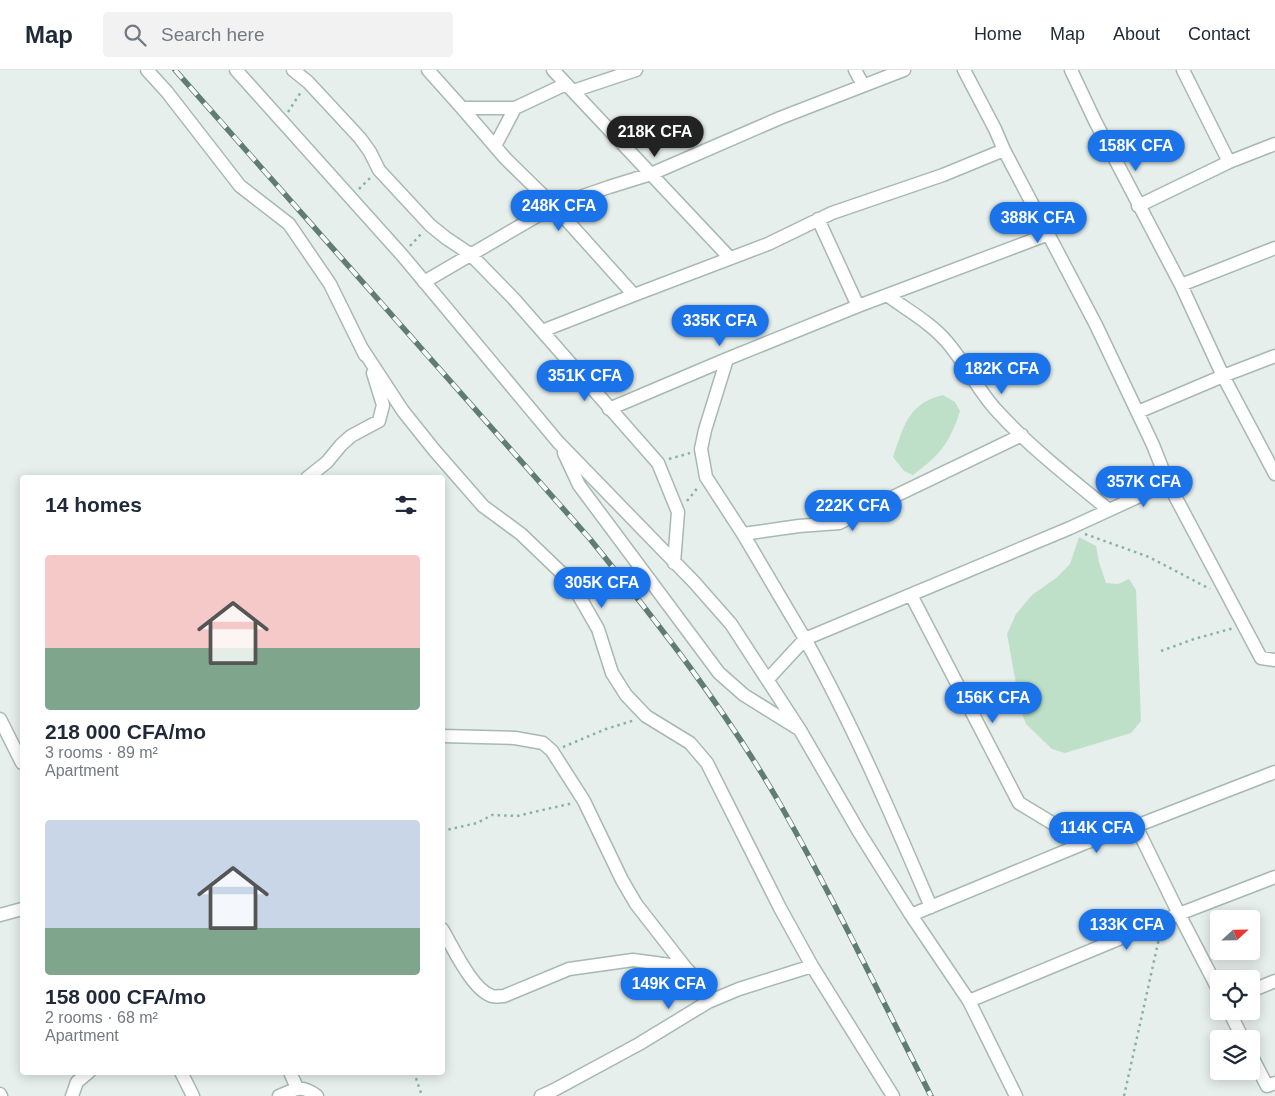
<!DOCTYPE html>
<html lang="en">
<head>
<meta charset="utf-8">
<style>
	body { margin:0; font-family:Helvetica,sans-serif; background:#f2f2f3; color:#1f2937; height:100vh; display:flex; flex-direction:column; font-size:19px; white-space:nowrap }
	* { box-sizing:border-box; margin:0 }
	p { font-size:16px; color:#747a83 }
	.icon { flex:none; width:28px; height:28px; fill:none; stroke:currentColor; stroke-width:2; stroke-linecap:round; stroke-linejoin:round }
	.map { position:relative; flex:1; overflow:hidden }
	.details { position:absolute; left:20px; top:405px; width:425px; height:600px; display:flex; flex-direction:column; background:#fff; border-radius:5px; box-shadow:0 2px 12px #0003 }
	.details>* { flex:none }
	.needle { width:32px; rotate:68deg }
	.tools { position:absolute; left:1210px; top:840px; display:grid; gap:10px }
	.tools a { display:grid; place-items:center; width:50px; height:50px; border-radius:5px; background:#fff; box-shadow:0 2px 12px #0003; font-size:25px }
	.price { position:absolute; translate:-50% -42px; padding:0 11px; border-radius:18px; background:#1a73e8; color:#fff; font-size:16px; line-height:32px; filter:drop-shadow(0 1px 2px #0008) }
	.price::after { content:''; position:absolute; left:50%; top:30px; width:15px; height:11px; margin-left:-8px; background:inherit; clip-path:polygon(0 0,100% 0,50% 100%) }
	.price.on { background:#222; color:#fff }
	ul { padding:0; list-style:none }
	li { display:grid; align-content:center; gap:10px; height:265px; padding:0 25px }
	li span { display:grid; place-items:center; height:155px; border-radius:5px; color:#555 }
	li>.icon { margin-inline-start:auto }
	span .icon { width:90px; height:90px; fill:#fffc; stroke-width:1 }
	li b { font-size:21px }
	h2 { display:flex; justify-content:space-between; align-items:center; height:60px; padding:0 25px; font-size:21px }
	header { display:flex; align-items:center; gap:30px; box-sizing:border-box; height:70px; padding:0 25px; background:#fff; border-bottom:1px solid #e0e1e3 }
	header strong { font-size:24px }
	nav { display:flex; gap:28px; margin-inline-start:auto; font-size:18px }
	.search { width:350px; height:45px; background:#f2f2f3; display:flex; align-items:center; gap:12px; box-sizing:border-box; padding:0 18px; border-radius:5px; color:#747a83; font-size:19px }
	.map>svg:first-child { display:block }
</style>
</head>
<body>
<header>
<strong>Map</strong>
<div class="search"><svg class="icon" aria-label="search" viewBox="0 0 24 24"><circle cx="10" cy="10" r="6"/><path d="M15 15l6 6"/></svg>Search here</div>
<nav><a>Home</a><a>Map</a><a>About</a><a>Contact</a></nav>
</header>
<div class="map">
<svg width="1275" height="1026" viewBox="0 0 1275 1026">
	<rect width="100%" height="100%" fill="#e6efeb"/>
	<!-- green -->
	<path fill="#bfe0c8" d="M943,325L955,332L960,341C950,373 939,386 913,405L904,401L893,387C904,356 908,333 943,325Z
		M1079,467L1096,476L1099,492L1106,513L1118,514L1129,509L1136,520L1141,651L1131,663L1065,683L1052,679L1026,654L1021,641L1007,564L1016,544L1032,525L1056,508L1070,494Z"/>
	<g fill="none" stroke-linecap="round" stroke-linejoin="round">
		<defs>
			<path id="minor" d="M147,0L167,22L240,116L289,154L330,214L365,285
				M236,0L402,185L558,372L694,512L731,554L800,660L859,762L911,845L969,931L1016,1026
				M293,0L308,12L360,68L370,82L379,100L430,155L446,168L470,184L513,228L658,393L678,442L674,493
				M428,0L462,38H515
				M553,0L729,187
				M855,0L863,15
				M1071,0L1095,51L1181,215L1223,306L1275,404
				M1183,0L1229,92
				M573,21L636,0
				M462,38L506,89L554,136L634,225L542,261
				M495,76L515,38L566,14
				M1004,80L1096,255L1153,375L1168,413L1261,588L1275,590
				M1138,136L1229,92L1275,74
				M818,149L858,236
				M424,212L554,136L609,117L651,104L780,48L904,0
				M1181,215L1275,178
				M634,225L768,174L832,143L943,105L1004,80L995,59L964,0
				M887,225C907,240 931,253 947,272C966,294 978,321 998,342C1031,378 1071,409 1109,440
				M361,277L403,341L435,381L483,436L521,464L571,512L598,559L612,603L626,625L646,646L690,673L707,693L780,838L812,896L893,1026
				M727,289L858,236L1049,164
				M609,339L727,289L705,360L701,379L706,407L743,464L799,456L839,453L1022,365
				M1138,342L1223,306L1275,286
				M564,383L579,415L719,603L744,625L797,658
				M307,408L327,392L341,375L351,366L379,351L383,335L373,303
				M743,464L805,569L1070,458L1168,413
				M911,525L1019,733L1085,773
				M768,609L805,569C853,655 892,746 931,837
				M0,649L22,693
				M442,666L515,668L543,673L552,681L584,731L622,810L636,834L685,897
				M1136,756L1179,844L1219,921
				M0,845L22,839
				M911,845L1085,773L1136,756L1275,702
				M442,859C453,877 472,920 492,926C496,927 500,926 504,926L569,899L633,890L685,897L697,910L708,932
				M1251,921L1275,911
				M969,931L1179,844L1275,807
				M1229,941L1243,969
				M1251,985L1267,1016L1275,1013
				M181,1002L193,1026
				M290,1002L297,1018
				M0,1024L1,1026
				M72,1026L77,1012L89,1002
				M279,1026C296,1019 301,1014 317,1026
				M541,1026L554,1020L639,974L708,932L739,919L812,896"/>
		</defs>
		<!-- minor casing -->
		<use href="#minor" stroke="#a8b8b2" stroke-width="15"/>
		<!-- path -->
		<path stroke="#86b3a5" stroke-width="2.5" stroke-dasharray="2.5 4" stroke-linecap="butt" d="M288,42L301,22
			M359,119L371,107
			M410,176L422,163
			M669,389L690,383
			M687,431L699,416
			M1085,464L1149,487L1210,519
			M1161,581L1194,569L1234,558
			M563,677L606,659L635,650
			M442,761L477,753L492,745L517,746L573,733
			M414,1002L422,1026
			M1124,1026L1160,864"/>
		<!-- minor -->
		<use href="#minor" stroke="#fff" stroke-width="12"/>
		<defs>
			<path id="rail" d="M175,0L590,469C658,553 726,640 780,734C834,829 881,928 931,1026"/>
		</defs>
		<!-- rail casing -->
		<use href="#rail" stroke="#5f7d75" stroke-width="5.5"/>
		<!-- rail -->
		<use href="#rail" stroke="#f7fbf9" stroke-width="4" stroke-dasharray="11" stroke-linecap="butt"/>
	</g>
</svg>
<div class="tools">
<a><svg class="needle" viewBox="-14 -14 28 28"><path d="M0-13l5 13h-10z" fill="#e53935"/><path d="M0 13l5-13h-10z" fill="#747a83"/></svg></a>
<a><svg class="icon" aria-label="locate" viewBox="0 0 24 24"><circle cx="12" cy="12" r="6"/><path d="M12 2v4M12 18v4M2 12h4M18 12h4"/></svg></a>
<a><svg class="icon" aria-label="layers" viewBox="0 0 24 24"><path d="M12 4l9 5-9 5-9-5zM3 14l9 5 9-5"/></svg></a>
</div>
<b class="price on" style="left:655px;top:88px">218K CFA</b>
<b class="price" style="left:1136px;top:102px">158K CFA</b>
<b class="price" style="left:559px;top:162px">248K CFA</b>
<b class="price" style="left:1038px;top:174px">388K CFA</b>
<b class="price" style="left:720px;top:277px">335K CFA</b>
<b class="price" style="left:1002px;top:325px">182K CFA</b>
<b class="price" style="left:585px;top:332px">351K CFA</b>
<b class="price" style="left:1144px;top:438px">357K CFA</b>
<b class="price" style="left:853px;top:462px">222K CFA</b>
<b class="price" style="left:602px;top:539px">305K CFA</b>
<b class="price" style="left:993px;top:654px">156K CFA</b>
<b class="price" style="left:1097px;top:784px">114K CFA</b>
<b class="price" style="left:1127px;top:881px">133K CFA</b>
<b class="price" style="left:669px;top:940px">149K CFA</b>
<section class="details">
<h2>14 homes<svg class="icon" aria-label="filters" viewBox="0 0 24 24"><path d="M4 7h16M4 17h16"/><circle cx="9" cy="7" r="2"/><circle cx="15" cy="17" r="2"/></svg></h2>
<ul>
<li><span style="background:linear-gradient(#f6c9c9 60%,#7fa58c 0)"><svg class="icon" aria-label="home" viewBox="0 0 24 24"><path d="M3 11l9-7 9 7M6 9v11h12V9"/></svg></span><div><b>218 000 CFA/mo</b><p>3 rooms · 89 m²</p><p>Apartment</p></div></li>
<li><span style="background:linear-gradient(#c9d6e8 70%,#7fa58c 0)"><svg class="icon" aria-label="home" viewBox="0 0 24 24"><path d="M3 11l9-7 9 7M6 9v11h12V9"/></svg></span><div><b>158 000 CFA/mo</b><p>2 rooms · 68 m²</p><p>Apartment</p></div></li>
</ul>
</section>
</div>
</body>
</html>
